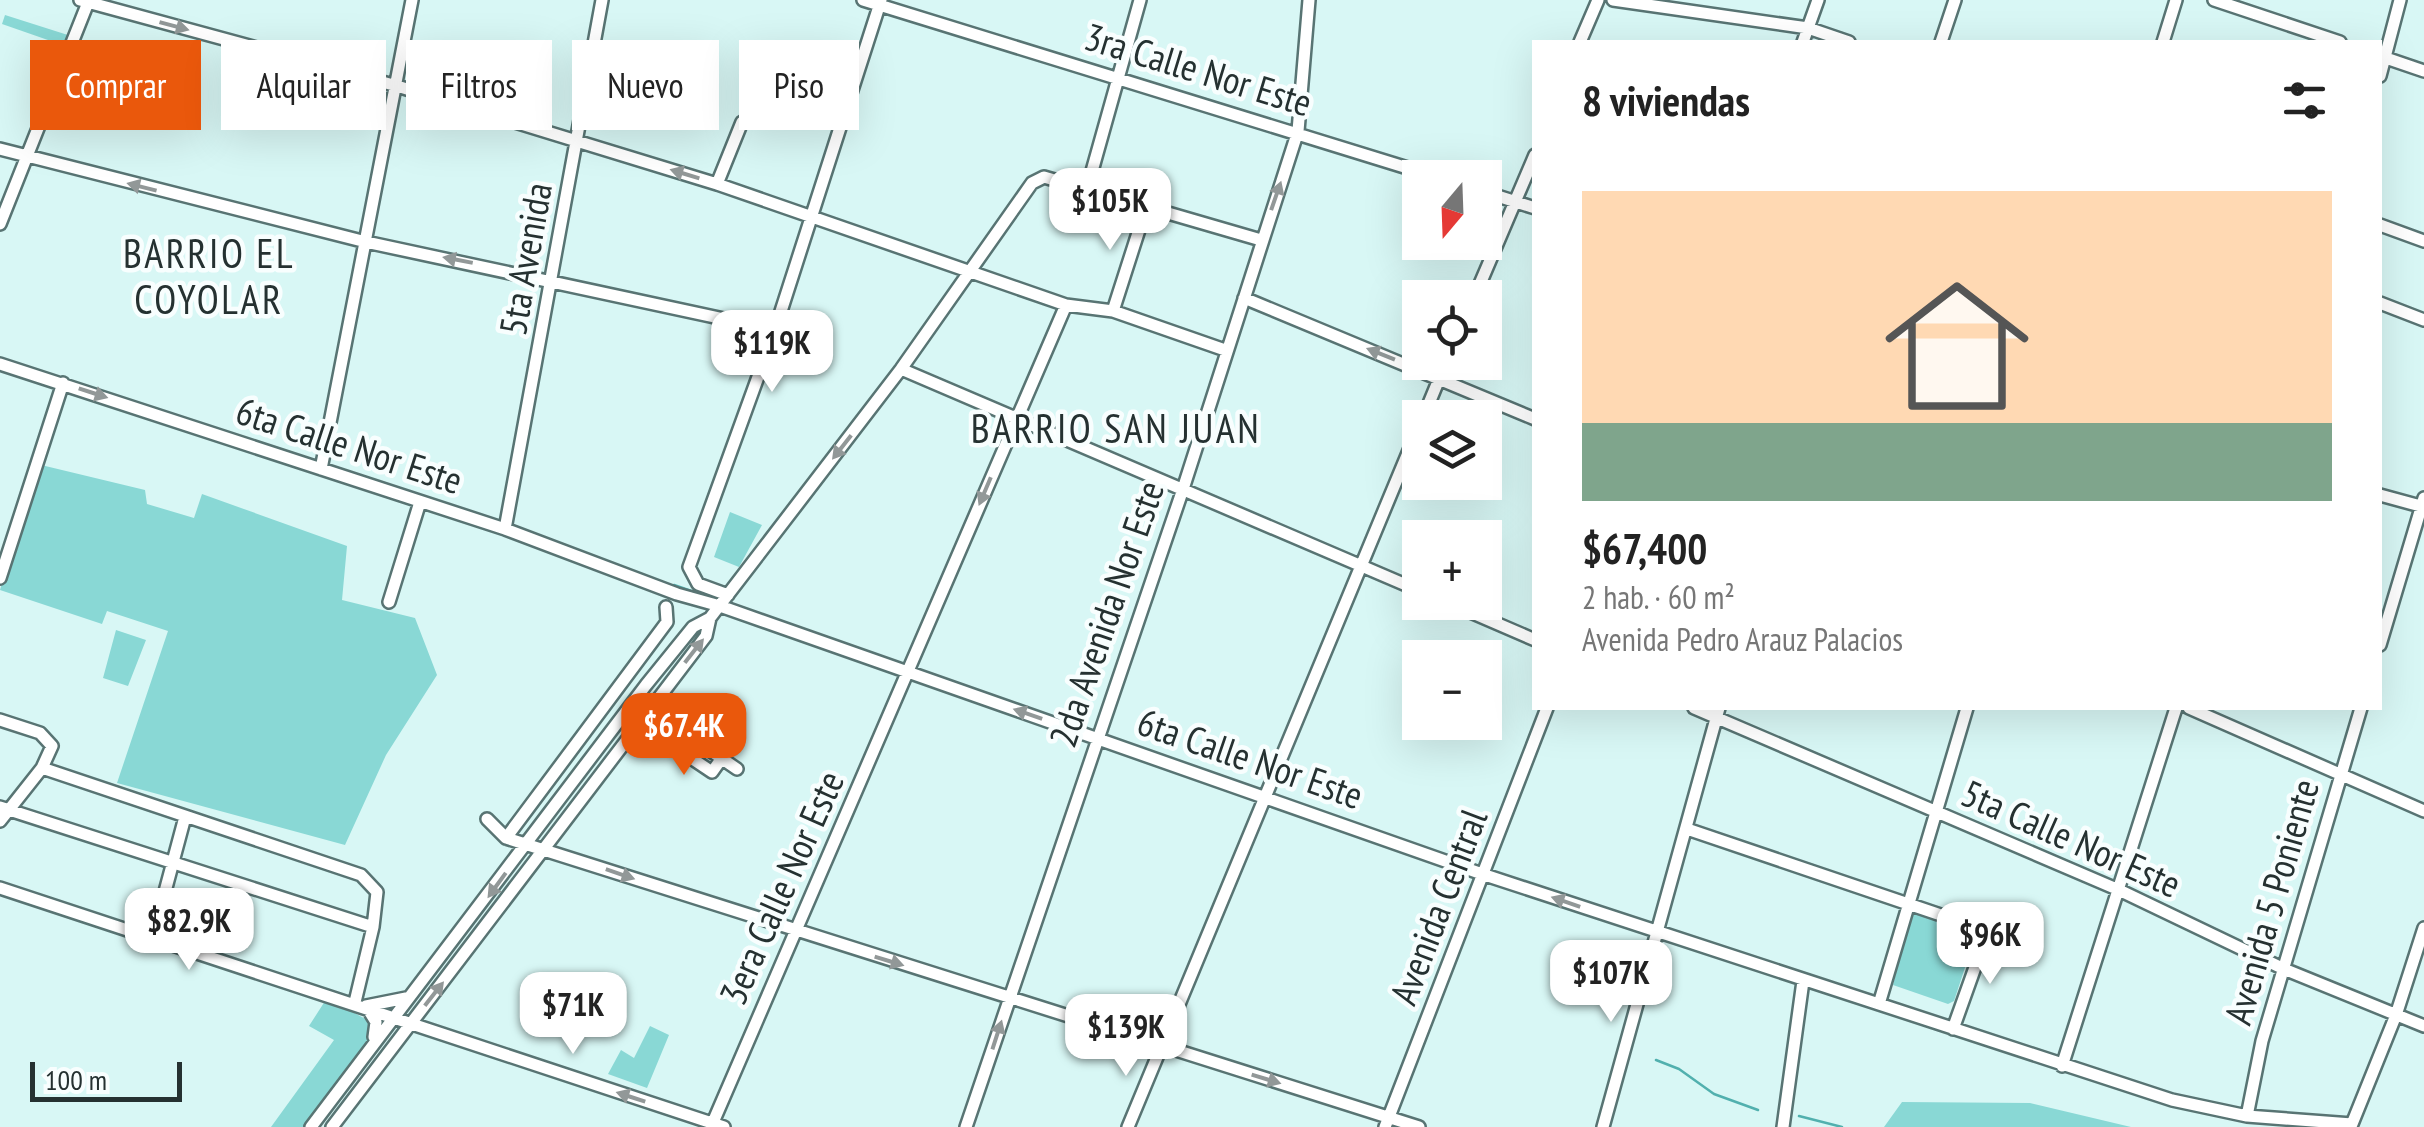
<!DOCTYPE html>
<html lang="es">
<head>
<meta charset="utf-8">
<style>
	body { margin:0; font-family:"PT Sans Narrow",sans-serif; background:#f6f6f6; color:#222; height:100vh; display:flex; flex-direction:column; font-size:38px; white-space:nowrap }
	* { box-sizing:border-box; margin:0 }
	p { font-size:32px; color:#767676 }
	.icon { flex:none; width:55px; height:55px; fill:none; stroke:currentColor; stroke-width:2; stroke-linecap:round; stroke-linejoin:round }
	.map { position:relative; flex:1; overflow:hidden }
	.side { position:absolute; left:1532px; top:40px; width:850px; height:670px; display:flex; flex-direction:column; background:#fff; border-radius:0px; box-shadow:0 10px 40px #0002 }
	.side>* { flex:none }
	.guide { position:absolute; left:30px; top:40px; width:950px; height:90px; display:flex; gap:20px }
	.needle { width:65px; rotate:199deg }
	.tools { position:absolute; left:1402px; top:160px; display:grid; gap:20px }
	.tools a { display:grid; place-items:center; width:100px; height:100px; border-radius:0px; background:#fff; box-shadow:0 10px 40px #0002; font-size:50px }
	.scale { position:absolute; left:30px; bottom:25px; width:152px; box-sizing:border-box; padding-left:10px; border:5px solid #253131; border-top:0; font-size:28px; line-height:35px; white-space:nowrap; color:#253131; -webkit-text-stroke:8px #f8fefe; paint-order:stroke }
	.price { position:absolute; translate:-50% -85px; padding:0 22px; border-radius:20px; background:#fff; color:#222; font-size:32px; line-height:65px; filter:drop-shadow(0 2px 5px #0008) }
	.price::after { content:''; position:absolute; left:50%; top:60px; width:30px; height:22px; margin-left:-15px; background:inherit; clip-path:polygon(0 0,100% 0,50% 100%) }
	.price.selected { background:#ea580c; color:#fff }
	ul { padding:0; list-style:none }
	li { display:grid; align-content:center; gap:20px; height:530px; padding:0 50px }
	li+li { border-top:2px solid #e0e0e0 }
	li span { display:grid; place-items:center; height:310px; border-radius:0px; color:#555 }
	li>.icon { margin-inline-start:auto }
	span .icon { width:180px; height:180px; fill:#fffc; stroke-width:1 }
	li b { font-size:42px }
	h2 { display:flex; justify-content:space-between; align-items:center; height:120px; padding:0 50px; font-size:42px }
	.pill { padding:0 35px; border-radius:0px; background:#fff; box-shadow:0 10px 40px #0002; font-size:35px; line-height:90px }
	.pill.selected { background:#ea580c; color:#fff }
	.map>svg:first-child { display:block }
</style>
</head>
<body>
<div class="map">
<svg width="2424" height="1127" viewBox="0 0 2424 1127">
	<rect width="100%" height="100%" fill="#d8f7f5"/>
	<!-- green -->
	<path fill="#89d8d5" d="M5,15L71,36L68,47L2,24Z
		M37,464L145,490L147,504L194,518L202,494L347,546L342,600L415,618L437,675L386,755L345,845L117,783L168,631L107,611L102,624L0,590Z
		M730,512L762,525L739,567L714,557Z
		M116,630L146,640L128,686L103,678Z
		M1916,911L1976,934L1954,1001L1948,1004L1893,985L1910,916Z
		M327,998L371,1022L368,1042L303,1127H271L334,1040L309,1026Z
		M650,1026L669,1035L647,1088L608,1074L621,1050L634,1058Z
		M1902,1102L2030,1103L2131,1127H1884Z"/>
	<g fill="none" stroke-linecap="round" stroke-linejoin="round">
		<!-- stream -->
		<path stroke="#51b0ae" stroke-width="2.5" d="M674,585L706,596
			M1656,1060L1679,1069L1714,1094L1758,1110
			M1799,1116L1842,1127"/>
		<defs>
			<path id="minor" d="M80,0L397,86L717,184L1066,305L1113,311L1225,350
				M863,0L1440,178
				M1613,0L1808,28L1849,42
				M2214,0L2340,42
				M1580,42L1598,0
				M1803,42L1818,0
				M1941,42L1955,0
				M2163,42L2176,0
				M2380,56L2424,71
				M2380,76L2400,0
				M0,149L366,242L775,330
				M717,184L742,122
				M1087,189L1140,0
				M1485,192L1535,208
				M0,224L89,0
				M2380,225L2424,241
				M1244,298L1535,419
				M1474,298L1535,155
				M2380,303L2424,320
				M1113,311L1146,208
				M0,364L505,529L677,594L720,606L1485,875L2172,1100L2247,1116L2352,1124L2396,1015L2424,928
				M901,369L1420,591
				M1423,418L1446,362
				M321,469L412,0
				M2380,495L2424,507
				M505,529L602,0
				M0,578L63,383
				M728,595L698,584L689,567L775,330L881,0
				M389,602L420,502
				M1447,602L1535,640
				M2380,645L2424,498
				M1694,708L2119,890L2284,969L2424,1026
				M2189,708L2424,811
				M650,709L737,769
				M0,720L40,733L52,746L42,768L0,821
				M639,723L712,772L722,758
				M42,768L361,875L377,892L373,927
				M0,807L373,927L355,1002
				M487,819L506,838L1419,1127
				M1687,829L1988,931L1953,1029
				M506,838L667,622L666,607
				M0,888L724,1127
				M152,940L185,817
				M1879,1004L1967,708
				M374,1037L376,1022L366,1006L406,998
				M2062,1066L2176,708
				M2247,1116L2262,1041L2361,708
				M311,1127L646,685L693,627L710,618L901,369L1032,183L1044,177L1261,240
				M332,1127L706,636L710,618
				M711,1127L1066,305
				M966,1127L1183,489L1298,131L1309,0
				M1128,1127L1420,424
				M1385,1127L1547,708
				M1603,1127L1719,708
				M1783,1127L1803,981"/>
		</defs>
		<!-- minor casing -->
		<use href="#minor" stroke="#587473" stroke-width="16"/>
		<!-- minor -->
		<use href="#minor" stroke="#fff" stroke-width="11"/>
	</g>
	<!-- one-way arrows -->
	<defs><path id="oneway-solid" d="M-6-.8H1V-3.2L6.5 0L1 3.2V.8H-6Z" transform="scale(2.5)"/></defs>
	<g fill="#929898">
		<use href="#oneway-solid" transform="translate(174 26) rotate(15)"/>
		<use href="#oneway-solid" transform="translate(685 174) rotate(-163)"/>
		<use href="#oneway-solid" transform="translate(142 187) rotate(-166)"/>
		<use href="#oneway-solid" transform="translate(1276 196) rotate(-71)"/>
		<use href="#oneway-solid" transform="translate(458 260) rotate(-169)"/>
		<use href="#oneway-solid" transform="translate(1381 354) rotate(-158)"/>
		<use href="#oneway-solid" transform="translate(93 393) rotate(18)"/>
		<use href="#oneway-solid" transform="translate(842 447) rotate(128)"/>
		<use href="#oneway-solid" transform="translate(985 491) rotate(113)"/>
		<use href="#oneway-solid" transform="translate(694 651) rotate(-52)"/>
		<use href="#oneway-solid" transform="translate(1028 714) rotate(-161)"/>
		<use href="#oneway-solid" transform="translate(620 874) rotate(19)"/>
		<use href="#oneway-solid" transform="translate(497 885) rotate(126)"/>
		<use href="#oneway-solid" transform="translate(1566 902) rotate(-161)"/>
		<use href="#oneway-solid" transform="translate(889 961) rotate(17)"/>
		<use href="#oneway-solid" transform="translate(434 994) rotate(-52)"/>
		<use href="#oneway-solid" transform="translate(997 1035) rotate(-72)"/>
		<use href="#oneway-solid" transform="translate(1266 1079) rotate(17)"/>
		<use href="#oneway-solid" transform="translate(631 1097) rotate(-162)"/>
	</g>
	<g text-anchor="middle" stroke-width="9" stroke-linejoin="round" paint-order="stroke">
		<!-- street labels -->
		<g font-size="38" fill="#253131" stroke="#f8fefe">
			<text transform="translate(1198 70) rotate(17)" y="13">3ra Calle Nor Este</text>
			<text transform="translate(526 259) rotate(-80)" y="13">5ta Avenida</text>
			<text transform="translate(349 446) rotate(18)" y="13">6ta Calle Nor Este</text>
			<text transform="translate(1107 614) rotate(-71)" y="13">2da Avenida Nor Este</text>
			<text transform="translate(1250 759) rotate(19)" y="13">6ta Calle Nor Este</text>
			<text transform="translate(2071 839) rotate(24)" y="13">5ta Calle Nor Este</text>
			<text transform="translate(782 888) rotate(-66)" y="13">3era Calle Nor Este</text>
			<text transform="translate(2272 902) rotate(-74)" y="13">Avenida 5 Poniente</text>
			<text transform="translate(1439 907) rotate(-69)" y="13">Avenida Central</text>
		</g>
		<!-- neighbourhood labels -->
		<g font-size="40" letter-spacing="2.5" fill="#253131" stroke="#f8fefe">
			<text x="209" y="268">BARRIO EL<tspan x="209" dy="46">COYOLAR</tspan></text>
			<text x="1116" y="443">BARRIO SAN JUAN</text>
		</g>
	</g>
</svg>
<div class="tools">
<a><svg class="needle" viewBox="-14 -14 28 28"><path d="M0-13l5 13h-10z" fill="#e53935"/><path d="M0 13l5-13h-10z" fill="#767676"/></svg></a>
<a><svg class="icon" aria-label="locate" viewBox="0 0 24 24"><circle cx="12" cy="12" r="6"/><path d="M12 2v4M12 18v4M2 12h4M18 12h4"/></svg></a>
<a><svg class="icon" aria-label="layers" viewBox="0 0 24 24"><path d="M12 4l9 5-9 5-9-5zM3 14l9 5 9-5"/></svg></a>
<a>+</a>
<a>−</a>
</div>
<div class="scale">100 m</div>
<b class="price" style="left:1110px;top:253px">$105K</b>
<b class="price" style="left:772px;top:395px">$119K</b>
<b class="price selected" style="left:684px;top:778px">$67.4K</b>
<b class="price" style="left:189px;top:973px">$82.9K</b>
<b class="price" style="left:1990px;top:987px">$96K</b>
<b class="price" style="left:1611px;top:1025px">$107K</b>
<b class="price" style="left:573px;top:1057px">$71K</b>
<b class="price" style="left:1126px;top:1079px">$139K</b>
<div class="guide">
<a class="pill selected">Comprar</a>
<a class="pill">Alquilar</a>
<a class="pill">Filtros</a>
<a class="pill">Nuevo</a>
<a class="pill">Piso</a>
</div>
<section class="side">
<h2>8 viviendas<svg class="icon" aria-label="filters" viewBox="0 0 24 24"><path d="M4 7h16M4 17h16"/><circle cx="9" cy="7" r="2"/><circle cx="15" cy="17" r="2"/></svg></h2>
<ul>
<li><span style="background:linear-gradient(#ffd9b3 75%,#7fa58c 0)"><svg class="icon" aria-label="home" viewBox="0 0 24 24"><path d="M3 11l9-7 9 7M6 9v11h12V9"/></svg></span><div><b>$67,400</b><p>2 hab. · 60 m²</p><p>Avenida Pedro Arauz Palacios</p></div></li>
</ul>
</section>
</div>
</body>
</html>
